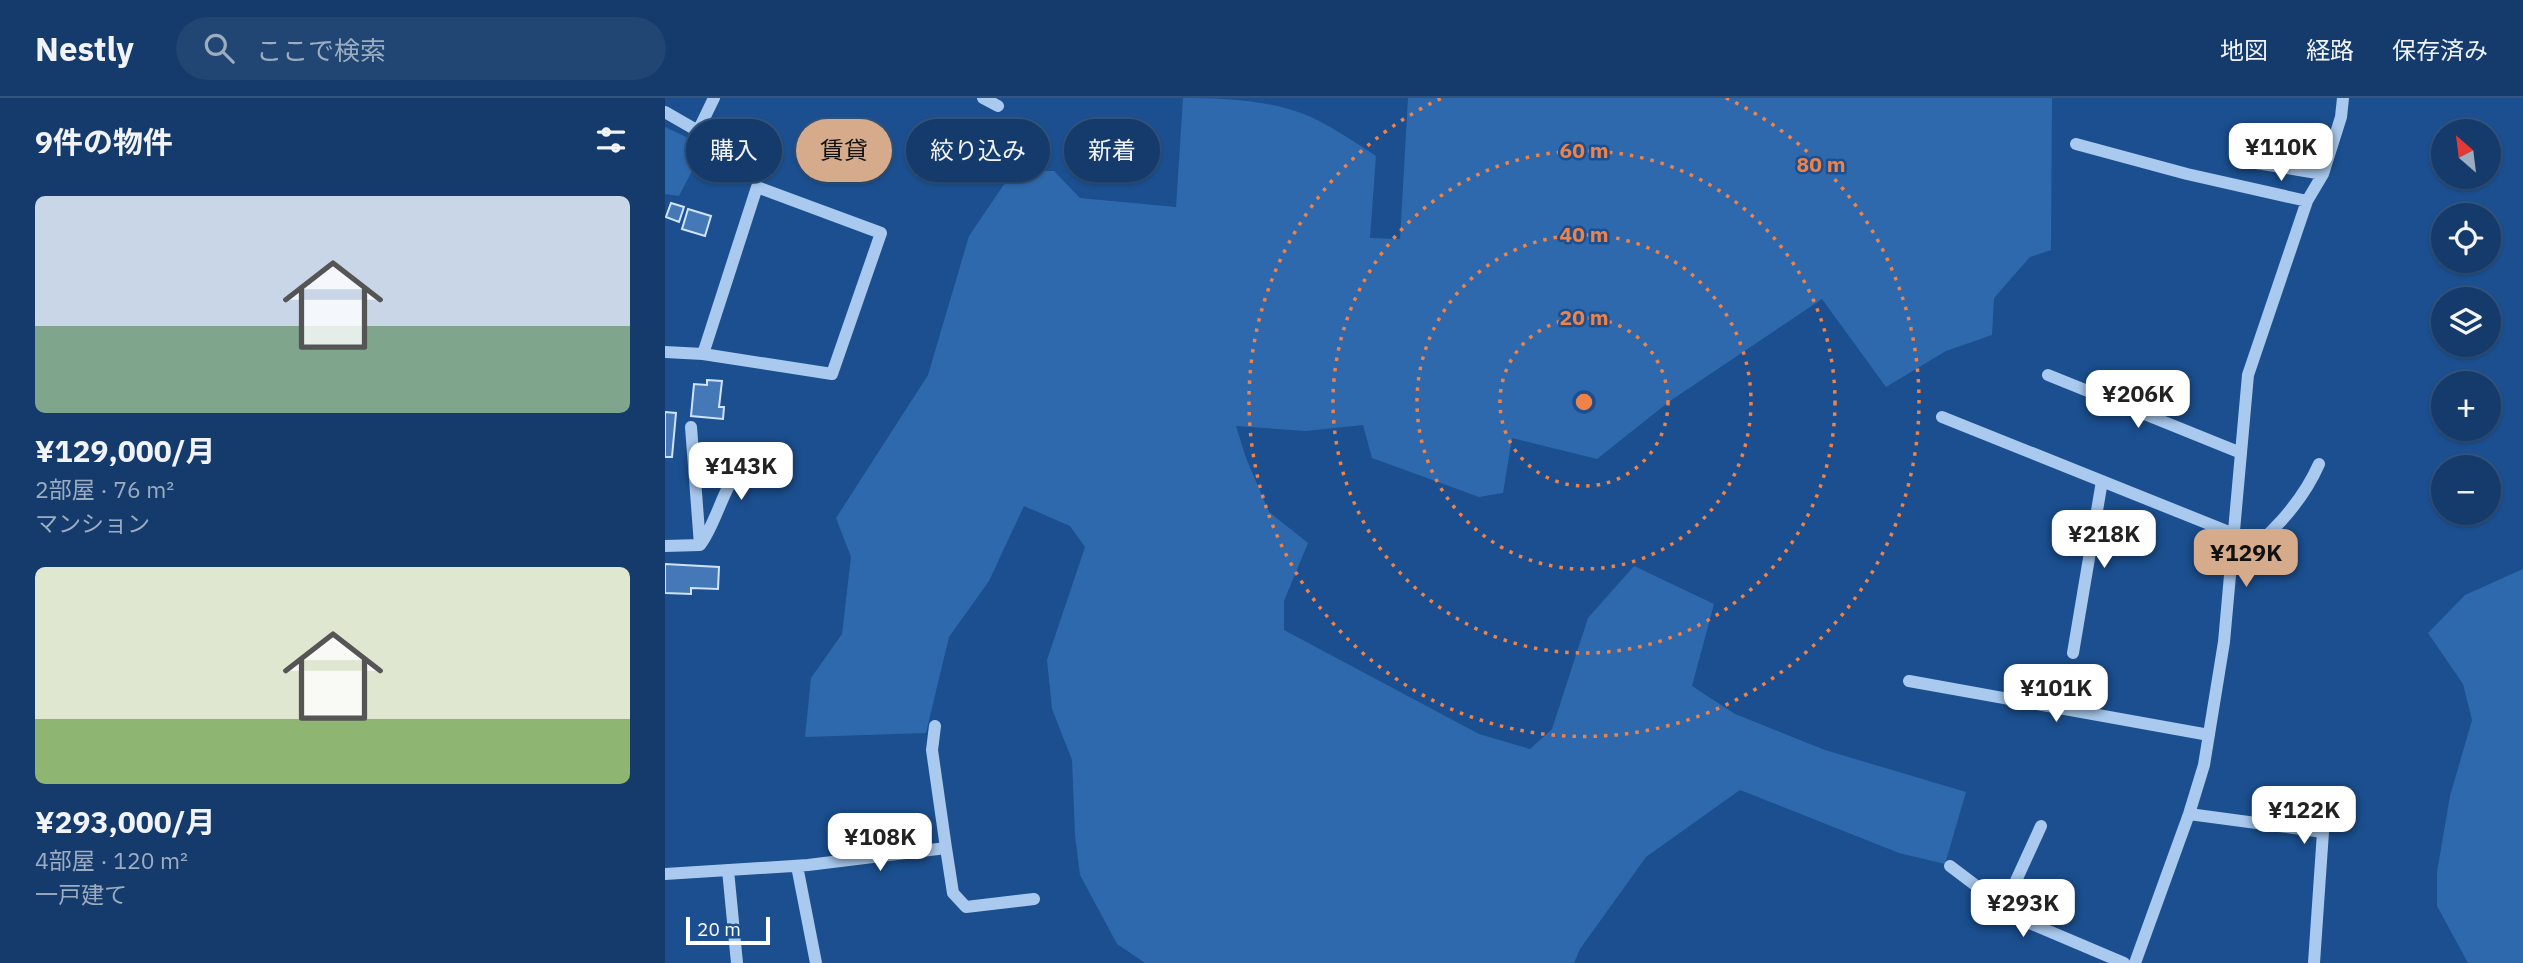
<!DOCTYPE html>
<html lang="ja">
<head>
<meta charset="utf-8">
<style>
	body { margin:0; font-family:"IBM Plex Sans","Noto Sans JP",sans-serif; background:#214673; color:#f1f3f6; height:100vh; display:flex; flex-direction:column; font-size:26px; white-space:nowrap }
	* { box-sizing:border-box; margin:0 }
	p { font-size:23px; color:#9dadc1 }
	.icon { flex:none; width:38px; height:38px; fill:none; stroke:currentColor; stroke-width:2; stroke-linecap:round; stroke-linejoin:round }
	.map { position:relative; flex:1; overflow:hidden }
	.panel { display:flex; flex-direction:column; background:#143b6b; width:665px }
	.panel>* { flex:none }
	.top-card { position:absolute; left:21px; top:21px; width:665px; height:63px; display:flex; gap:14px }
	.needle { width:46px; rotate:332deg }
	.tools { position:absolute; left:1766px; top:21px; display:grid; gap:14px }
	.tools a { display:grid; place-items:center; width:70px; height:70px; border-radius:50%; background:#143b6b; box-shadow:0 2px 5px #0004,0 0 0 2px #33557e; font-size:35px }
	.scale { position:absolute; left:21px; bottom:18px; width:84px; box-sizing:border-box; padding-left:7px; border:4px solid #fff; border-top:0; font-size:19px; line-height:24px; white-space:nowrap; color:#fff; -webkit-text-stroke:5px #1b4f8f; paint-order:stroke }
	.price { position:absolute; translate:-50% -60px; padding:0 16px; border-radius:14px; background:#fff; color:#222; font-size:23px; line-height:46px; filter:drop-shadow(0 2px 4px #0008) }
	.price::after { content:''; position:absolute; left:50%; top:42px; width:21px; height:16px; margin-left:-10px; background:inherit; clip-path:polygon(0 0,100% 0,50% 100%) }
	.price.current { background:#d6ab8b; color:#111 }
	ul { padding:0; list-style:none }
	li { display:grid; align-content:center; gap:14px; height:371px; padding:0 35px }
	li span { display:grid; place-items:center; height:217px; border-radius:10px; color:#555 }
	li>.icon { margin-inline-start:auto }
	span .icon { width:126px; height:126px; fill:#fffc; stroke-width:1 }
	li b { font-size:30px }
	h2 { display:flex; justify-content:space-between; align-items:center; height:84px; padding:0 35px; font-size:30px }
	.chip { padding:0 24px; border-radius:32px; background:#143b6b; box-shadow:0 2px 5px #0004,0 0 0 2px #33557e; font-size:24px; line-height:63px }
	.chip.current { background:#d6ab8b; color:#111 }
	header { display:flex; align-items:center; gap:42px; box-sizing:border-box; height:98px; padding:0 35px; background:#143b6b; border-bottom:2px solid #33557e }
	header strong { font-size:33px }
	nav { display:flex; gap:38px; margin-inline-start:auto; font-size:24px }
	.search { width:490px; height:63px; background:#214673; display:flex; align-items:center; gap:18px; box-sizing:border-box; padding:0 24px; border-radius:38px; color:#9dadc1; font-size:26px }
	main { display:flex; flex:1; min-height:0 }
	.map>svg:first-child { display:block }
</style>
</head>
<body>
<header>
<strong>Nestly</strong>
<div class="search"><svg class="icon" aria-label="search" viewBox="0 0 24 24"><circle cx="10" cy="10" r="6"/><path d="M15 15l6 6"/></svg>ここで検索</div>
<nav><a>地図</a><a>経路</a><a>保存済み</a></nav>
</header>
<main>
<section class="panel">
<h2>9件の物件<svg class="icon" aria-label="filters" viewBox="0 0 24 24"><path d="M4 7h16M4 17h16"/><circle cx="9" cy="7" r="2"/><circle cx="15" cy="17" r="2"/></svg></h2>
<ul>
<li><span style="background:linear-gradient(#c9d6e8 60%,#7fa58c 0)"><svg class="icon" aria-label="home" viewBox="0 0 24 24"><path d="M3 11l9-7 9 7M6 9v11h12V9"/></svg></span><div><b>¥129,000/月</b><p>2部屋 · 76 m²</p><p>マンション</p></div></li>
<li><span style="background:linear-gradient(#dfe7d0 70%,#8fb573 0)"><svg class="icon" aria-label="home" viewBox="0 0 24 24"><path d="M3 11l9-7 9 7M6 9v11h12V9"/></svg></span><div><b>¥293,000/月</b><p>4部屋 · 120 m²</p><p>一戸建て</p></div></li>
</ul>
</section>
<div class="map">
<svg width="1858" height="865" viewBox="0 0 1858 865">
	<rect width="100%" height="100%" fill="#1b4f8f"/>
	<!-- green -->
	<path fill="#2e69ad" d="M518,0C559,0 607,2 646,19C669,30 690,44 711,58L705,140L735,141L743,0H1387L1386,152L1365,159L1329,200L1327,237L1281,253L1221,289L1157,201L1005,303L932,361L847,340L838,395L814,399L707,360L698,327L641,333L571,328L581,360L604,414L643,445L619,503V532L814,636L865,651L887,631L923,520L969,468L1049,506L1027,588L1070,616L1160,652L1301,694L1280,766L1234,755L1075,692L981,759L915,851L909,865H480L452,846L415,777L410,737L407,662L387,611L382,562L420,449L405,428L359,408L324,483L284,539L261,635L140,639L146,580L177,536L186,459L171,420L263,277L304,138L348,73H389L415,100L511,109Z
		M0,29L40,48L14,98L0,96Z
		M1858,471V865H1803L1772,808V774L1785,698L1807,622L1798,586L1763,535L1800,497Z"/>
	<!-- building -->
	<path fill="#4478b7" stroke="#cfe3fa" stroke-width="2" d="M6,105L19,109L14,124L1,119Z
		M23,111L46,118L40,138L17,131Z
		M42,282L57,283L54,309H59L58,321L26,318L29,286L42,287Z
		M0,314L11,315L7,359H0Z
		M0,466L54,469L53,491L26,490V496L0,495Z"/>
	<g fill="none" stroke-linecap="round" stroke-linejoin="round">
		<!-- minor -->
		<path stroke="#a9c9ee" stroke-width="12" d="M318,0L333,8
			M0,14L33,33L49,0
			M1411,46L1522,76L1642,103
			M1579,63L1658,76
			M0,254L38,256L167,276L216,135L92,89L38,256
			M1383,277L1576,355
			M1277,319L1569,436
			M35,447C49,430 60,387 71,377C84,366 102,362 118,357
			M0,448L35,447L26,329
			M1566,469C1602,440 1635,409 1654,366
			M1408,555L1437,383
			M1244,583L1544,637
			M1524,716L1658,734L1649,865
			M281,750L288,795L301,809L369,801
			M132,768L151,865
			M1285,768L1355,821L1459,865
			M63,772L72,865
			M0,776L143,767L281,750L267,652L270,628
			M1339,809L1376,728
			M1470,865L1524,716L1539,667L1559,544L1583,277L1642,103L1658,76L1676,19L1678,0"/>
	</g>
	<!-- distance rings -->
	<g fill="none" stroke="#ee8249" stroke-width="3.5" stroke-dasharray="3.5 7">
		<circle cx="919" cy="304" r="84"/>
		<circle cx="919" cy="304" r="167"/>
		<circle cx="919" cy="304" r="251"/>
		<path d="M1061 0A335 335 0 1 1 777 0"/>
	</g>
	<circle cx="919" cy="304" r="10" fill="#ee8249" stroke="#1b4f8f" stroke-width="3.5"/>
	<g font-size="21" text-anchor="middle" font-weight="bold" fill="#ee8249" stroke="#1b4f8f" stroke-width="5" stroke-linejoin="round" paint-order="stroke">
		<text x="919" y="60">60 m</text>
		<text x="1156" y="74">80 m</text>
		<text x="919" y="144">40 m</text>
		<text x="919" y="227">20 m</text>
	</g>
</svg>
<div class="tools">
<a><svg class="needle" viewBox="-14 -14 28 28"><path d="M0-13l5 13h-10z" fill="#e53935"/><path d="M0 13l5-13h-10z" fill="#9dadc1"/></svg></a>
<a><svg class="icon" aria-label="locate" viewBox="0 0 24 24"><circle cx="12" cy="12" r="6"/><path d="M12 2v4M12 18v4M2 12h4M18 12h4"/></svg></a>
<a><svg class="icon" aria-label="layers" viewBox="0 0 24 24"><path d="M12 4l9 5-9 5-9-5zM3 14l9 5 9-5"/></svg></a>
<a>+</a>
<a>−</a>
</div>
<div class="scale">20 m</div>
<b class="price" style="left:1616px;top:85px">¥110K</b>
<b class="price" style="left:1473px;top:332px">¥206K</b>
<b class="price" style="left:76px;top:404px">¥143K</b>
<b class="price" style="left:1439px;top:472px">¥218K</b>
<b class="price current" style="left:1581px;top:491px">¥129K</b>
<b class="price" style="left:1391px;top:626px">¥101K</b>
<b class="price" style="left:1639px;top:748px">¥122K</b>
<b class="price" style="left:215px;top:775px">¥108K</b>
<b class="price" style="left:1358px;top:841px">¥293K</b>
<div class="top-card">
<a class="chip">購入</a>
<a class="chip current">賃貸</a>
<a class="chip">絞り込み</a>
<a class="chip">新着</a>
</div>
</div>
</main>
</body>
</html>
